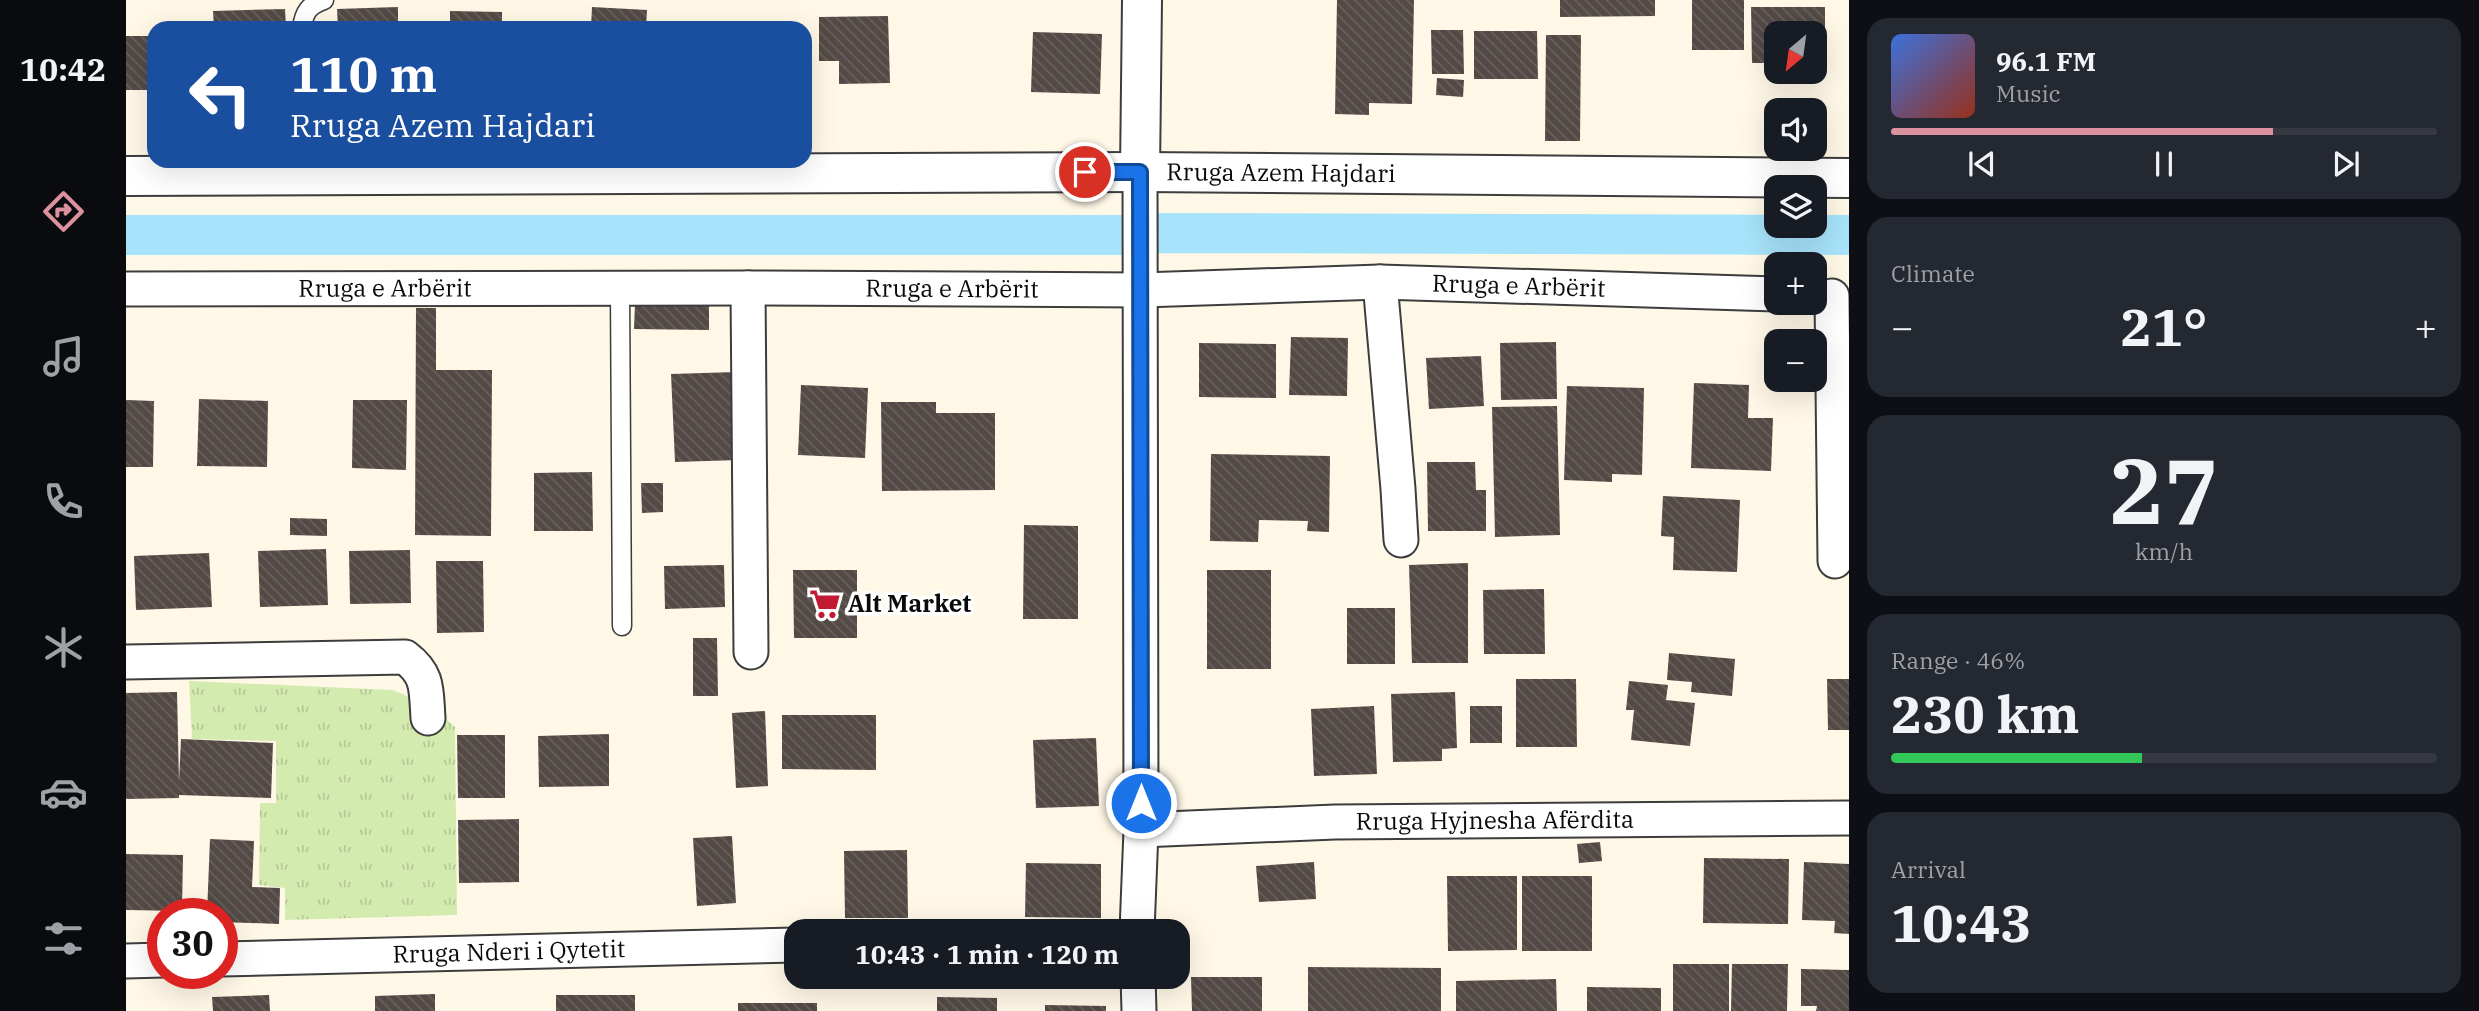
<!DOCTYPE html>
<html lang="en">
<head>
<meta charset="utf-8">
<style>
  :root { --surface:#171b24; --page:#242831; --text:#f1f3f6; --muted:#9ea1a6; --line:#363941; --accent:#dc919e }
  body { margin:0; font-family:"IBM Plex Serif",serif; background:var(--page); color:var(--text); height:100vh; display:flex; flex-direction:column; font-size:26px; white-space:nowrap }
  * { box-sizing:border-box; margin:0 }
  p { font-size:23px; color:var(--muted) }
  .icon { flex:none; width:38px; height:38px; fill:none; stroke:currentColor; stroke-width:2; stroke-linecap:round; stroke-linejoin:round }
  .map { position:relative; flex:1; overflow:hidden }
  .side { display:flex; flex-direction:column; gap:18px; padding:18px; background:#0d0f14; width:630px }
  .side>* { flex:none }
  .hud { position:absolute; left:21px; top:21px; width:665px; height:147px; border-radius:21px; box-shadow:0 7px 28px #0002; background:#1a4fa0; color:#fff; overflow:hidden }
  .needle { width:46px; rotate:209deg }
  .controls { position:absolute; left:1638px; top:21px; display:grid; gap:14px }
  .controls a { display:grid; place-items:center; width:63px; height:63px; border-radius:14px; background:var(--surface); box-shadow:0 7px 28px #0002; font-size:35px }
  .speed { position:absolute; left:21px; top:898px; display:flex; gap:14px; font-size:35px; font-weight:700; text-align:center }
  .speed>* { display:grid; place-content:center; width:91px; height:91px; border-radius:50%; background:var(--surface); box-shadow:0 7px 28px #0002; line-height:1 }
  .speed .limit { border:10px solid #d22; background:#fff; color:#111 }
  .pin { position:absolute; display:grid; place-items:center; width:60px; height:60px; color:#fff; margin:-30px; border:4px solid #fff; border-radius:50%; box-shadow:0 2px 7px #0007 }
  .me { position:absolute; width:77px; margin:-38px; rotate:0deg; stroke-linejoin:round; filter:drop-shadow(0 0 5px #0008) }
  .turn { display:flex; align-items:center; gap:24px; height:147px; padding:0 28px; font-size:32px }
  .turn .icon { width:91px; height:91px; stroke-width:2.5 }
  .turn b { display:block; font-size:49px; line-height:60px }
  .big { font-size:52px; font-weight:800; line-height:1.1 }
  .side .widget { flex:1; display:flex; flex-direction:column; justify-content:center; gap:10px; min-width:0; padding:0 24px; border-radius:21px; background:var(--page) }
  .side .dial { align-items:center; gap:0 }
  .dial b { font-size:91px; line-height:1 }
  .song { display:flex; align-items:center; gap:21px }
  .cover { width:84px; height:84px; border-radius:10px; background:linear-gradient(135deg,hsl(220 70% 55%),hsl(10 70% 35%)) }
  .played { height:7px; border-radius:4px; background:linear-gradient(90deg,var(--accent) 70%,var(--line) 70%) }
  .keys { display:flex; justify-content:space-around; direction:ltr }
  .heat { display:flex; justify-content:space-between; align-items:center; font-size:38px; direction:ltr }
  .charge { height:10px; border-radius:5px; background:linear-gradient(90deg,#34c759 46%,var(--line) 0) }
  .trip { position:absolute; left:658px; top:919px; width:406px; height:70px; border-radius:21px; background:var(--surface); box-shadow:0 7px 28px #0002; font-weight:800; line-height:70px; text-align:center }
  main { display:flex; flex:1; min-height:0 }
  .menu { display:flex; flex-direction:column; width:126px; justify-content:space-around; align-items:center; background:#090b0e; color:var(--muted) }
  .menu .icon { width:49px; height:49px }
  .menu .selected { color:var(--accent) }
  .menu b { font-size:32px; color:var(--text) }
  .map>svg:first-child { display:block }
  .grass { fill:url(#grass-tufts) }
  .lines { fill:none; stroke-linecap:round; stroke-linejoin:round }
  .canal { stroke:#a7e3fa; stroke-width:40 }
  .building { fill:url(#building-back-hatch) }
  .service-casing { stroke:#3d3d3d; stroke-width:21 }
  .minor-casing { stroke:#3d3d3d; stroke-width:37 }
  .tertiary-casing { stroke:#3d3d3d; stroke-width:42 }
  .service { stroke:#fff; stroke-width:18 }
  .minor { stroke:#fff; stroke-width:33 }
  .tertiary { stroke:#fff; stroke-width:38 }
  .route-casing { stroke:#114b97; stroke-width:18 }
  .route { stroke:#1a73e8; stroke-width:12 }
  .labels { text-anchor:middle; stroke-width:7; stroke-linejoin:round; paint-order:stroke }
  .street-label { font-size:24px; fill:#0a0a0a; stroke:#fff }
  .poi-label { font-size:24px; font-weight:bold; fill:#0a0a0a; stroke:#fff; text-anchor:start }
</style>
</head>
<body>
<main>
<nav class="menu">
<b>10:42</b>
<svg class="icon selected" aria-label="directions" viewBox="0 0 24 24"><path d="M12 3l9 9-9 9-9-9zM9 14v-3h6M13 9l2 2-2 2"/></svg>
<svg class="icon" aria-label="music" viewBox="0 0 24 24"><path d="M9 18V5l10-2v13"/><circle cx="6" cy="18" r="3"/><circle cx="16" cy="16" r="3"/></svg>
<svg class="icon" aria-label="phone" viewBox="0 0 24 24"><path d="M5 4h4l2 5-3 2q2 4 5 5l2-3 5 2v4C11 20 4 13 5 4z"/></svg>
<svg class="icon" aria-label="climate" viewBox="0 0 24 24"><path d="M12 3v18M4 7l16 10M4 17L20 7"/></svg>
<svg class="icon" aria-label="car" viewBox="0 0 24 24"><path d="M5 17H2v-5l4-1 3-4h7l3 4 3 1v5h-3M9 17h6M6 11h13"/><circle cx="7" cy="17" r="2"/><circle cx="17" cy="17" r="2"/></svg>
<svg class="icon" aria-label="filters" viewBox="0 0 24 24"><path d="M4 7h16M4 17h16"/><circle cx="9" cy="7" r="2"/><circle cx="15" cy="17" r="2"/></svg>
</nav>
<div class="map">
<svg width="1723" height="1011" viewBox="0 0 1723 1011">
  <defs>
    <pattern id="grass-tufts" width="24" height="20" patternUnits="userSpaceOnUse" patternTransform="scale(1.75)"><rect width="24" height="20" fill="#d4ebaf"/><path d="M3 7l-1-3M5 7V3M7 7l1-3M15 17l-1-3M17 17v-4M19 17l1-3" fill="none" stroke="#b5c895"/></pattern>
    <pattern id="building-back-hatch" width="6" height="6" patternUnits="userSpaceOnUse" patternTransform="scale(1.75)"><rect width="6" height="6" fill="#534a46"/><path d="M-1 5l2 2M0 0l6 6M5-1l2 2" fill="none" stroke="#67605c"/></pattern>
  </defs>
  <rect width="100%" height="100%" fill="#fff8e7"/>
  <!-- grass -->
  <polygon class="grass" points="63,681 267,690 308,708 329,727 331,915 159,920 159,888 133,885 134,803 150,803 150,741 66,739"/>
  <g class="lines">
    <!-- canal -->
    <polyline class="canal" points="0,235 1001,235 1038,233 1723,235"/>
  </g>
  <!-- building -->
  <g class="building">
    <polygon points="1211,0 1288,0 1286,104 1243,103 1243,115 1209,114"/>
    <polygon points="1434,0 1529,0 1529,16 1434,17"/>
    <rect x="1566" y="0" width="52" height="50"/>
    <polygon points="272,7 272,28 212,28 211,9"/>
    <polygon points="466,7 521,10 520,28 465,28"/>
    <polygon points="1625,7 1699,7 1699,62 1689,62 1689,33 1650,33 1650,63 1626,63"/>
    <polygon points="159,9 160,28 88,28 87,11"/>
    <polygon points="324,11 376,12 376,28 324,28"/>
    <polygon points="762,16 764,83 713,84 713,61 693,61 693,17"/>
    <polygon points="1305,30 1337,30 1338,74 1306,74"/>
    <polygon points="1348,31 1411,31 1412,79 1348,79"/>
    <polygon points="907,32 976,34 974,94 905,92"/>
    <polygon points="1420,35 1455,35 1454,141 1419,141"/>
    <rect x="0" y="36" width="28" height="54"/>
    <polygon points="1311,78 1338,80 1337,97 1310,95"/>
    <polygon points="509,304 583,305 583,330 508,329"/>
    <polygon points="290,308 310,308 310,370 366,370 365,536 289,535"/>
    <polygon points="1165,337 1222,338 1221,396 1163,395"/>
    <polygon points="1430,342 1431,399 1375,400 1374,343"/>
    <polygon points="1073,343 1150,344 1150,398 1073,397"/>
    <polygon points="1355,356 1358,406 1303,409 1300,358"/>
    <polygon points="610,372 613,460 549,462 545,374"/>
    <polygon points="1568,383 1623,385 1622,418 1647,418 1645,471 1565,468"/>
    <polygon points="675,385 742,388 739,458 672,455"/>
    <polygon points="1441,386 1518,388 1516,475 1486,474 1486,482 1438,480"/>
    <polygon points="73,399 142,401 141,467 71,466"/>
    <polygon points="0,400 28,401 27,467 0,467"/>
    <polygon points="227,400 281,400 280,470 226,468"/>
    <polygon points="755,402 810,402 810,413 869,413 869,490 756,491"/>
    <polygon points="1431,406 1434,535 1369,537 1366,407"/>
    <polygon points="1085,454 1204,456 1203,532 1181,531 1182,521 1133,520 1132,542 1084,541"/>
    <polygon points="1301,462 1349,462 1350,490 1360,490 1360,531 1302,531"/>
    <polygon points="466,472 467,531 408,531 408,473"/>
    <polygon points="515,483 537,483 537,512 516,513"/>
    <polygon points="1537,496 1614,500 1611,572 1547,570 1548,537 1535,536"/>
    <polygon points="164,518 201,519 201,536 164,535"/>
    <polygon points="898,525 952,526 952,619 897,619"/>
    <polygon points="200,549 202,605 134,607 132,551"/>
    <polygon points="284,550 285,603 224,604 223,551"/>
    <polygon points="83,553 86,607 10,610 8,556"/>
    <polygon points="310,561 357,561 358,632 311,633"/>
    <polygon points="1342,563 1342,663 1286,663 1283,565"/>
    <polygon points="598,565 599,607 539,609 538,566"/>
    <polygon points="667,570 731,570 731,638 668,638"/>
    <rect x="1081" y="570" width="64" height="99"/>
    <polygon points="1418,589 1419,654 1358,654 1357,590"/>
    <rect x="1221" y="608" width="48" height="56"/>
    <polygon points="567,638 591,638 592,696 567,696"/>
    <polygon points="1543,653 1609,659 1606,696 1565,692 1566,682 1541,680"/>
    <polygon points="1390,679 1450,679 1451,747 1390,747"/>
    <polygon points="1701,679 1723,679 1723,730 1702,730"/>
    <polygon points="1503,681 1542,685 1540,700 1569,703 1564,746 1505,740 1508,710 1500,710"/>
    <polygon points="51,692 53,781 55,739 147,743 145,798 53,795 53,798 0,799 0,693"/>
    <polygon points="1329,692 1331,748 1316,749 1316,761 1267,762 1265,694"/>
    <polygon points="1248,706 1251,774 1188,776 1185,709"/>
    <rect x="1344" y="706" width="32" height="37"/>
    <polygon points="639,711 642,786 610,788 606,713"/>
    <polygon points="656,715 750,715 750,770 656,769"/>
    <polygon points="483,734 483,786 413,787 412,736"/>
    <polygon points="331,735 379,735 379,798 332,798"/>
    <polygon points="970,738 973,806 910,808 907,740"/>
    <polygon points="393,819 393,882 333,883 332,820"/>
    <polygon points="606,836 610,903 571,906 567,838"/>
    <polygon points="84,839 128,841 126,887 154,888 153,924 96,922 96,914 81,914"/>
    <polygon points="1474,842 1476,861 1453,863 1451,844"/>
    <polygon points="781,850 782,918 719,918 718,851"/>
    <polygon points="0,854 57,855 56,911 0,910"/>
    <polygon points="1578,858 1663,859 1662,924 1577,923"/>
    <polygon points="1188,862 1190,899 1133,902 1130,866"/>
    <polygon points="1678,862 1723,864 1723,934 1708,933 1709,921 1676,920"/>
    <polygon points="900,863 975,864 975,918 899,917"/>
    <polygon points="1321,876 1391,876 1391,950 1322,951"/>
    <rect x="1396" y="876" width="70" height="75"/>
    <rect x="1547" y="964" width="56" height="47"/>
    <polygon points="1606,964 1662,964 1661,1011 1605,1011"/>
    <polygon points="1182,967 1315,968 1315,1011 1182,1011"/>
    <polygon points="1675,969 1723,970 1723,1011 1690,1011 1691,1006 1675,1006"/>
    <polygon points="1065,977 1136,977 1136,1011 1066,1011"/>
    <polygon points="1430,979 1431,1011 1330,1011 1330,981"/>
    <polygon points="1461,987 1535,988 1535,1011 1461,1011"/>
    <polygon points="309,994 309,1011 249,1011 249,996"/>
    <polygon points="143,995 144,1011 87,1011 86,997"/>
    <rect x="430" y="995" width="79" height="16"/>
    <polygon points="811,997 871,998 871,1011 811,1011"/>
    <rect x="612" y="1003" width="79" height="8"/>
    <polygon points="919,1005 980,1006 980,1011 919,1011"/>
  </g>
  <g class="lines">
    <defs>
      <g id="service">
        <path d="M176,28c2,-16 7,-23 22,-28"/>
        <polyline points="494,288 496,626"/>
      </g>
      <g id="minor">
        <polyline points="1254,282 1272,489 1275,540"/>
        <polyline points="622,288 625,652"/>
        <path id="s1" d="M0,289l622,-1 394,2 238,-8 396,12"/>
        <polyline points="1706,296 1709,561"/>
        <path d="M0,662l279,-5c24,18 21,33 23,61"/>
        <path id="s2" d="M1015,830l194,-8 514,-4"/>
        <polyline points="1011,931 1015,830 1014,172"/>
        <path id="s3" d="M96,959l574,-14"/>
        <polyline points="0,961 37,960"/>
        <polyline points="1012,976 1013,1011"/>
      </g>
      <g id="tertiary">
        <polyline points="1014,172 1016,0"/>
        <path id="s4" d="M0,176l1014,-4 709,6"/>
      </g>
    </defs>
    <!-- service casing -->
    <use href="#service" class="service-casing"/>
    <!-- minor casing -->
    <use href="#minor" class="minor-casing"/>
    <!-- tertiary casing -->
    <use href="#tertiary" class="tertiary-casing"/>
    <!-- service -->
    <use href="#service" class="service"/>
    <!-- minor -->
    <use href="#minor" class="minor"/>
    <!-- tertiary -->
    <use href="#tertiary" class="tertiary"/>
  </g>
  <g class="lines">
    <defs>
      <polyline id="route" points="959,172 1014,172 1015,803"/>
    </defs>
    <!-- route casing -->
    <use href="#route" class="route-casing"/>
    <!-- route -->
    <use href="#route" class="route"/>
  </g>
  <!-- icons -->
  <defs>
    <symbol id="supermarket-bare" viewBox="-9 -9 18 18"><path d="M-6-5.5h2.5l.6 2H6L4.5 2H-2.5L-4.4-4H-6ZM-1.5 3.2a1.3 1.3 0 1 0 .1 0ZM3 3.2a1.3 1.3 0 1 0 .1 0Z" fill="#c21a32" stroke="#fff" stroke-width="2.5" paint-order="stroke"/></symbol>
  </defs>
  <g fill-rule="evenodd">
    <use href="#supermarket-bare" x="677" y="582" width="44" height="44"/>
  </g>
  <g class="labels">
    <!-- street labels -->
    <g class="street-label">
      <text dy="8" stroke="none"><textPath href="#s4" startOffset="1155">Rruga Azem Hajdari</textPath></text>
      <text dy="8" stroke="none"><textPath href="#s1" startOffset="1393">Rruga e Arbërit</textPath></text>
      <text dy="8" stroke="none"><textPath href="#s1" startOffset="259">Rruga e Arbërit</textPath></text>
      <text dy="8" stroke="none"><textPath href="#s1" startOffset="826">Rruga e Arbërit</textPath></text>
      <text dy="8" stroke="none"><textPath href="#s2" startOffset="354">Rruga Hyjnesha Afërdita</textPath></text>
      <text dy="8" stroke="none"><textPath href="#s3" startOffset="287">Rruga Nderi i Qytetit</textPath></text>
    </g>
    <!-- poi labels -->
    <g class="poi-label">
      <text x="722" y="612">Alt Market</text>
    </g>
  </g>
</svg>
<div class="controls">
<a><svg class="needle" viewBox="-14 -14 28 28"><path d="M0-13l5 13h-10z" fill="#e53935"/><path d="M0 13l5-13h-10z" fill="#9ea1a6"/></svg></a>
<a><svg class="icon" aria-label="sound" viewBox="0 0 24 24"><path d="M4 9h4l5-4v14l-5-4H4zM17 9q2 3 0 6"/></svg></a>
<a><svg class="icon" aria-label="layers" viewBox="0 0 24 24"><path d="M12 4l9 5-9 5-9-5zM3 14l9 5 9-5"/></svg></a>
<a>+</a>
<a>−</a>
</div>
<div class="speed"><div class="limit">30</div></div>
<div class="pin" style="left:959px;top:172px;background:#d93025"><svg class="icon" aria-label="arrive" viewBox="0 0 24 24"><path d="M6 21V4h12l-3 4 3 4H6"/></svg></div>
<svg class="me" style="left:1015px;top:803px" viewBox="-20 -20 40 40"><circle r="17" fill="#1a73e8" stroke="#fff" stroke-width="3"/><path d="M0-11L8 9 0 5-8 9z" fill="#fff"/></svg>
<div class="trip">10:43 · 1 min · 120 m</div>
<div class="hud">
<div class="turn"><svg class="icon" aria-label="left" viewBox="0 0 24 24"><path d="M17 20v-9H6M10 6l-5 5 5 5"/></svg><div><b>110 m</b>Rruga Azem Hajdari</div></div>
</div>
</div>
<section class="side">
<div class="widget">
<div class="song"><i class="cover"></i><div><b>96.1 FM</b><p>Music</p></div></div>
<div class="played"></div>
<div class="keys"><svg class="icon" aria-label="previous" viewBox="0 0 24 24"><path d="M18 5L8 12l10 7zM5 5v14"/></svg><svg class="icon" aria-label="pause" viewBox="0 0 24 24"><path d="M8 5v14M16 5v14"/></svg><svg class="icon" aria-label="next" viewBox="0 0 24 24"><path d="M6 5l10 7-10 7zM19 5v14"/></svg></div>
</div>
<div class="widget"><p>Climate</p>
<div class="heat"><a>−</a><b class="big">21°</b><a>+</a></div>
</div>
<div class="widget dial"><b>27</b><p>km/h</p></div>
<div class="widget"><p>Range · 46%</p><b class="big">230 km</b><div class="charge"></div></div>
<div class="widget"><p>Arrival</p><b class="big">10:43</b></div>
</section>
</main>
</body>
</html>
